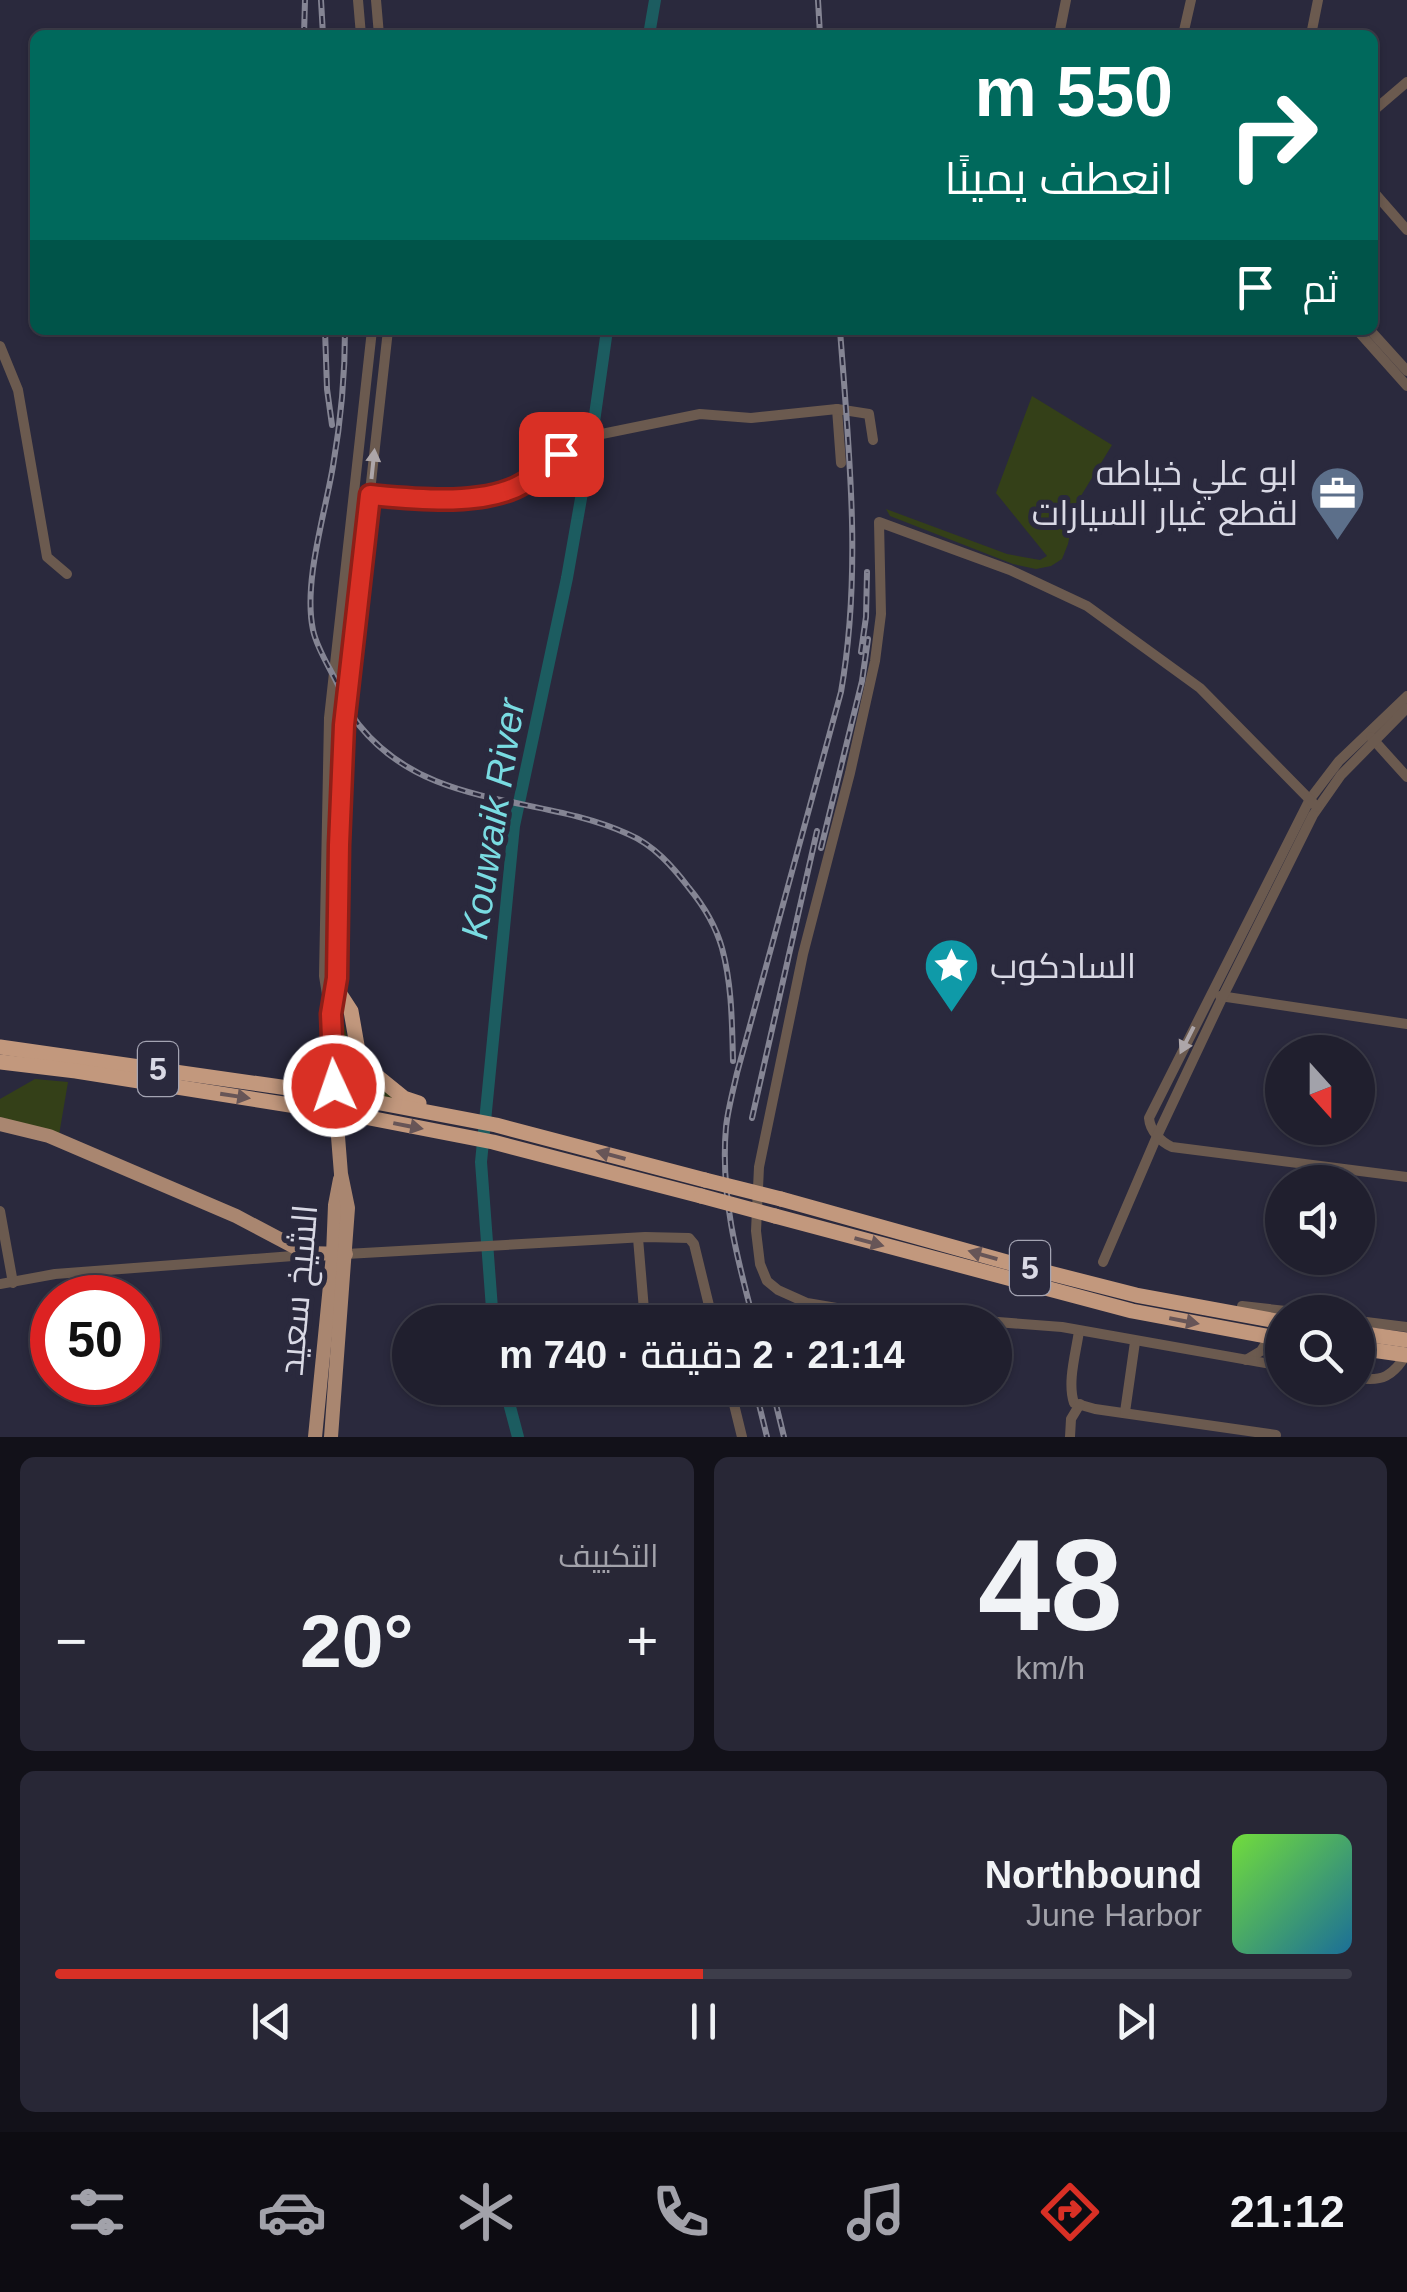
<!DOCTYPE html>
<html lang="ar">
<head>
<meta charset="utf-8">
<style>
  :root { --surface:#201f2e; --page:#282736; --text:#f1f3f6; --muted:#a2a2aa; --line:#3d3d4a; --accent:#d93025 }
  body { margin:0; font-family:Helvetica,Cairo,sans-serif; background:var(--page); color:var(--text); direction:rtl; height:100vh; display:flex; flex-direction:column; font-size:38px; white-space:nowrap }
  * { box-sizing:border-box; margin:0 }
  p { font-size:32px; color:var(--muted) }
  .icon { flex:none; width:55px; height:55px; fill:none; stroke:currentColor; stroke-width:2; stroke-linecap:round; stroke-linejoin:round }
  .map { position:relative; height:1437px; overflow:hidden; direction:ltr }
  .drawer { display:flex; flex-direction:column; gap:20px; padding:20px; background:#121119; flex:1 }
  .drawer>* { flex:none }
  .banner { position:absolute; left:30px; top:30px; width:1348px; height:305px; border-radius:15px; box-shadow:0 2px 8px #0004,0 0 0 2px var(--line); direction:rtl; background:#00695c; color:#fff; overflow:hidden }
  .needle { width:65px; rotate:159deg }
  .controls { position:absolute; left:1265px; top:1035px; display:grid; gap:20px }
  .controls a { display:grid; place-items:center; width:110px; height:110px; border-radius:50%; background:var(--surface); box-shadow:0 2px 8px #0004,0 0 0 2px var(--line); font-size:50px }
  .speed { position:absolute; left:30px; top:1275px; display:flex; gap:20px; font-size:50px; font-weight:700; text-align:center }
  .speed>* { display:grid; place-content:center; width:130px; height:130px; border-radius:50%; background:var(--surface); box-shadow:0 2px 8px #0004,0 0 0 2px var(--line); line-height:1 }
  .speed .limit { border:15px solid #d22; background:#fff; color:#111 }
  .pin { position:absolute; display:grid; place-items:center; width:85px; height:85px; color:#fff; margin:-42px; border-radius:20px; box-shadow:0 5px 15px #0006 }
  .me { position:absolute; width:110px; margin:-55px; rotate:357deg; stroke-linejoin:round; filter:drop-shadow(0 0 8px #0008) }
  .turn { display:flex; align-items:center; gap:35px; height:210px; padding:0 40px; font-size:45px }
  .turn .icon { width:130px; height:130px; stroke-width:2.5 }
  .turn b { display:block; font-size:70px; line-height:85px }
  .then { display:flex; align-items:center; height:95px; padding:0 40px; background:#0003; gap:20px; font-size:38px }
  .big { font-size:75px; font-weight:600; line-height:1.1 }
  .drawer .card { flex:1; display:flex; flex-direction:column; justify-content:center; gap:15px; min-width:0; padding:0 35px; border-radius:15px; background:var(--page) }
  .drawer .dial { align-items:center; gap:0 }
  .dial b { font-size:130px; line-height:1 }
  .song { display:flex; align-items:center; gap:30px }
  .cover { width:120px; height:120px; border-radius:15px; background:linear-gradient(135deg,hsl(100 70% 55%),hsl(200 70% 35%)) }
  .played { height:10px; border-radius:5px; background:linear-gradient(90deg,var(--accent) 50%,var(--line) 50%) }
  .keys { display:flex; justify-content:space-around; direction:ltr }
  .heat { display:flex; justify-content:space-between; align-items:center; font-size:55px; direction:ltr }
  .drawer .tiles { flex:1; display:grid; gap:20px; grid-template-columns:1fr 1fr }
  .card:last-child { grid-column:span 2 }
  .trip { position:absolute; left:392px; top:1305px; width:620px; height:100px; border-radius:50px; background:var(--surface); box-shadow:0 2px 8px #0004,0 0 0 2px var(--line); font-weight:600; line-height:100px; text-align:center; direction:rtl }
  .tabs { display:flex; height:160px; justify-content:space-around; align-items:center; background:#0d0c12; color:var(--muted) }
  .tabs .icon { width:70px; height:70px }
  .tabs .active { color:var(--accent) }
  .tabs b { font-size:45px; color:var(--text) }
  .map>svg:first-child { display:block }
  .green { fill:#344018 }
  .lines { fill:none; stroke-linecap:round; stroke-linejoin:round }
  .river { stroke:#1c5c60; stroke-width:12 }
  .minor { stroke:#6b5a4f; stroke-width:10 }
  .major { stroke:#a98670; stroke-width:14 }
  .highway { stroke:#c2987d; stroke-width:15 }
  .rail-casing { stroke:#858594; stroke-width:6 }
  .rail { stroke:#2a293d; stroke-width:2.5; stroke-dasharray:8; stroke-linecap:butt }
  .highway-bridge { stroke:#c2987d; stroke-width:15 }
  .oneway { fill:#ada6a9 }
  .oneway2 { fill:#675557 }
  .route-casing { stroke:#8d1f18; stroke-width:25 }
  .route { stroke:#d93025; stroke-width:18 }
  .labels { text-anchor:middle; stroke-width:10; stroke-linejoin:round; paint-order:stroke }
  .shield { fill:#2a293d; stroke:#a4a4b3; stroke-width:2.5 }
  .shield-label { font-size:32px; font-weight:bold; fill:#d9d9e5 }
  .poi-label { font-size:35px; fill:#d9d9e5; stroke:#2a293d; text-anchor:end }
  .street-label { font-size:35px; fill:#d9d9e5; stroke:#2a293d }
  .water-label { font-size:38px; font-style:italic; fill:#79dbe1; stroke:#2a293d }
</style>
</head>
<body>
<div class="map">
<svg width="1407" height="1437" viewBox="0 0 1407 1437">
  <rect width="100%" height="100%" fill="#2a293d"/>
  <!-- green -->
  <g class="green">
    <polygon points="1032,396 1112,445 1076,504 1068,544 1062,559 1051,566 1036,569 1013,564 890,516 886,509 1007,554 1040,560 1047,556 996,493"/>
    <polygon points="342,1017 350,1048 402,1103 341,1089 337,1018"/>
    <polygon points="35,1079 68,1082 59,1135 0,1117 0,1099"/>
  </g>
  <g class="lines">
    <!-- river -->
    <g class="river">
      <polyline points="649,35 655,0"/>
      <polyline points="493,1322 481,1162 514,826 567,578 592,436 607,330"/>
      <polyline points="505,1388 518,1437"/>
    </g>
    <!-- minor -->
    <g class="minor">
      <polyline points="358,0 361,35"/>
      <polyline points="376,0 379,35"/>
      <polyline points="1059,35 1066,0"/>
      <polyline points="1183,35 1191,0"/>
      <polyline points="1311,35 1318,0"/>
      <polyline points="1372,112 1407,82"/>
      <polyline points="1372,190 1407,230"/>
      <polyline points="1357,330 1407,386"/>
      <polyline points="1370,330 1407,371"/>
      <polyline points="0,346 18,390 47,557 67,574"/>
      <polyline points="837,409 841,463"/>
      <polyline points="365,494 410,500 488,497 523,484 561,454 592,436 700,414 751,418 837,409 869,414 873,440"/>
      <path d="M1407,696l-68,65 -29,38 -161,319c1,13 12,24 23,29l235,30"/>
      <polyline points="1371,737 1407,777"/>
      <polyline points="1220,996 1407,1024"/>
      <polyline points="330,1013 324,976 329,718 372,330"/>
      <polyline points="331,1014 337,978 339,845 344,725 388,330"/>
      <polyline points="0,1211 13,1283"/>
      <polyline points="638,1238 645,1322"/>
      <polyline points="346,1254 645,1237 689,1238 694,1244 713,1322"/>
      <polyline points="1103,1262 1157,1136 1223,996 1313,815 1341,775 1407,708"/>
      <polyline points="0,1284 55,1274 293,1256 305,1253"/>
      <polyline points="1242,1306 1295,1312"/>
      <polyline points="1358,1321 1407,1327"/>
      <path d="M1079,1331c-3,22 -12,51 -5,72l21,6 181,26"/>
      <polyline points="1246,1360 1261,1351 1270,1337"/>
      <polyline points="1282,1366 1062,1327 854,1311 807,1303 778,1290 767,1281 760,1264 756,1231 759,1167 803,954 850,773 875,661 881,614 879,522 1010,570 1087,606 1200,688 1317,807"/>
      <path d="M1358,1378c24,4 35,-2 48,-23"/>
      <polyline points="730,1388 742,1437"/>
      <polyline points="1125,1412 1135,1342"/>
      <polyline points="1070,1437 1071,1419 1080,1404"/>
    </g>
    <!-- major -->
    <g class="major">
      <polyline points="331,1014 334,1086"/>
      <polyline points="0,1124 49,1136 236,1216 306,1253 346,1254"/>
      <polyline points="315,1437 333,1255 335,1205 340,1179"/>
      <polyline points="331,1437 348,1208 341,1174 337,1124"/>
    </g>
    <!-- highway -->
    <g class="highway">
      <polyline points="336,988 351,1011 358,1051 367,1068 404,1098 419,1103"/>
      <polyline points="0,1047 316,1092"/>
      <polyline points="0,1062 76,1071 315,1109"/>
      <polyline points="354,1098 496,1125 705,1180"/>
      <polyline points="354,1115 493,1142 701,1196"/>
      <polyline points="781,1199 1014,1264 1136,1295 1282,1322"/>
      <polyline points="775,1216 1132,1311 1282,1339"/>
      <polyline points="1358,1333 1407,1340"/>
      <polyline points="1358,1348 1407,1355"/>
    </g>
    <defs>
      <g id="rail">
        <polyline points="321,0 323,35"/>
        <polyline points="818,0 820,35"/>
        <polyline points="304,35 305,0"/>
        <polyline points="325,330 327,389 332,425"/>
        <path d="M345,330c0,46 -4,90 -12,136 -8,48 -30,117 -20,164 4,19 17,38 25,55 7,13 12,29 21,40 69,86 178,68 269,109 26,11 45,33 61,54 14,17 27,39 33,60 10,37 10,75 11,113"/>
        <polyline points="861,652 866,617 867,572"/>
        <polyline points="821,848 862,681 868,639"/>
        <polyline points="752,1118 817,831"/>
        <path d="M754,1322c-17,-64 -34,-127 -28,-195 2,-18 7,-36 11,-54l104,-381c21,-120 8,-241 -1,-362"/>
        <polyline points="755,1388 767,1437"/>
        <polyline points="772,1388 784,1437"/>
      </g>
    </defs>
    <!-- rail casing -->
    <use href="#rail" class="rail-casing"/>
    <!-- rail -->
    <use href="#rail" class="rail"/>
    <!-- highway-bridge -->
    <g class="highway-bridge">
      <polyline points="316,1092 354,1098"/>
      <polyline points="315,1109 354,1115"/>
      <polyline points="705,1180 781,1199"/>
      <polyline points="701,1196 775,1216"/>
    </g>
  </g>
  <!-- one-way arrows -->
  <defs><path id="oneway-solid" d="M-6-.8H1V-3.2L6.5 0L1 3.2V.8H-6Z" transform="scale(2.5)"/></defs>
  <g class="oneway">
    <use href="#oneway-solid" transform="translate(373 464) rotate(-84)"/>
    <use href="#oneway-solid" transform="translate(1187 1040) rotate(117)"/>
  </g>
  <g class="oneway2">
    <use href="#oneway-solid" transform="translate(235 1096) rotate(9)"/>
    <use href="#oneway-solid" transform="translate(408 1126) rotate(11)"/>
    <use href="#oneway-solid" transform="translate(611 1155) rotate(-165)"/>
    <use href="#oneway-solid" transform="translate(869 1242) rotate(15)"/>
    <use href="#oneway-solid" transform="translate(983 1255) rotate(-164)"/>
    <use href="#oneway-solid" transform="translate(1184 1321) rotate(11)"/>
  </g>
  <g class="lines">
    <defs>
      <path id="route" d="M334,1086l-3,-72 6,-36 2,-133 5,-120 26,-230c44,4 115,12 154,-12 13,-8 25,-20 37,-29"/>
    </defs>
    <!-- route casing -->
    <use href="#route" class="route-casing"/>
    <!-- route -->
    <use href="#route" class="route"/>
  </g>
  <!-- icons -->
  <defs>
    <symbol id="office-pin" viewBox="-11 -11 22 30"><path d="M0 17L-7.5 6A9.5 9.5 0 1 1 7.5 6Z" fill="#5c6f8a" stroke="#2a293d"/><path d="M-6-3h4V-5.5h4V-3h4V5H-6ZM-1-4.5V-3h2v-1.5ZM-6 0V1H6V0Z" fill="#fff"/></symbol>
    <symbol id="sight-pin" viewBox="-11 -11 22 30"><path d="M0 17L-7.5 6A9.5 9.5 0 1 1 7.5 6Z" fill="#0f9aa8" stroke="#2a293d"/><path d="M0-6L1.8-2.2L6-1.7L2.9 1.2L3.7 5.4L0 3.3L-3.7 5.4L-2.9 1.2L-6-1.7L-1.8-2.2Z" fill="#fff"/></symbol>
  </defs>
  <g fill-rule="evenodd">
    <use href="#office-pin" x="1306" y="462" width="63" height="86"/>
    <use href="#sight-pin" x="920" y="934" width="63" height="86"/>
  </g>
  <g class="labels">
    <!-- shield labels -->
    <g class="shield">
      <rect x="138" y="1042" width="40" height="54" rx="8"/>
      <rect x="1010" y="1241" width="40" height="54" rx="8"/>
    </g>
    <g class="shield-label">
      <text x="158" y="1080">5</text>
      <text x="1030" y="1279">5</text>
    </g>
    <!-- poi labels -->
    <g class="poi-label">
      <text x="1298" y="485">ابو علي خياطه<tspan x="1298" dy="40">لقطع غيار السيارات</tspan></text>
      <text x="990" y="978" text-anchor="start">السادكوب</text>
    </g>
    <!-- street labels -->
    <g class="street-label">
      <text transform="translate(298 1290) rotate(-85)" y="12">الشيخ سعيد</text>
    </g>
    <!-- water labels -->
    <g class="water-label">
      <text transform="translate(493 819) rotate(-81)" y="13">Kouwaik River</text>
    </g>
  </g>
</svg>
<div class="controls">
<a><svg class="needle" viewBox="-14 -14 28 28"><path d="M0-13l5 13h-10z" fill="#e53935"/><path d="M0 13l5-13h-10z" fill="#a2a2aa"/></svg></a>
<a><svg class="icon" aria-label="sound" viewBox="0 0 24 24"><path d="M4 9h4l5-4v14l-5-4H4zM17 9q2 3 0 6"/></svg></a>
<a><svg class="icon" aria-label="search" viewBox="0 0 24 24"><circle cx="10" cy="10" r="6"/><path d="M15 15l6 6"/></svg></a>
</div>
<div class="speed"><div class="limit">50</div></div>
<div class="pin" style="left:561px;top:454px;background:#d93025"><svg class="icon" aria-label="arrive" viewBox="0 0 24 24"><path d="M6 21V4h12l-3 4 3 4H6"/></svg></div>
<svg class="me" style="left:334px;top:1086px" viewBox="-20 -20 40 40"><circle r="17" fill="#d93025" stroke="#fff" stroke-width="3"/><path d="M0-11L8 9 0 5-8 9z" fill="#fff"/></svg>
<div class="trip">21:14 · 2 دقيقة · 740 m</div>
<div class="banner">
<div class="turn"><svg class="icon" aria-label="right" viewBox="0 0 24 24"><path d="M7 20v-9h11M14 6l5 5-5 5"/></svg><div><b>550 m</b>انعطف يمينًا</div></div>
<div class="then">ثم<svg class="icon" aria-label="arrive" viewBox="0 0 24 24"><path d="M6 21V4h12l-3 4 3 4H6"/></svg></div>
</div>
</div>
<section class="drawer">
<div class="tiles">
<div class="card dial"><b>48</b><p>km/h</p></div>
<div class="card"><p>التكييف</p>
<div class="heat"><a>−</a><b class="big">20°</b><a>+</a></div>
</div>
<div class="card">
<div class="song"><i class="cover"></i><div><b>Northbound</b><p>June Harbor</p></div></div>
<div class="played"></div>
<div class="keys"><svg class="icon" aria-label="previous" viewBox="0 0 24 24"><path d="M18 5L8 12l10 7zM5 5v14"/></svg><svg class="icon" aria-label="pause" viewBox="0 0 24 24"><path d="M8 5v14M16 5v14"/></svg><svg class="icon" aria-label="next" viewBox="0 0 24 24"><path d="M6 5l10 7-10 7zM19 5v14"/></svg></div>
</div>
</div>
</section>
<nav class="tabs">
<b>21:12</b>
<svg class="icon active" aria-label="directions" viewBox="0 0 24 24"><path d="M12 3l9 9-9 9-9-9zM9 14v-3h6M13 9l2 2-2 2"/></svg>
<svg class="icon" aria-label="music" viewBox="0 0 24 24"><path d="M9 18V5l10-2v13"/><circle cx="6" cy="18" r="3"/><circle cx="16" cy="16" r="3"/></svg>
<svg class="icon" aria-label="phone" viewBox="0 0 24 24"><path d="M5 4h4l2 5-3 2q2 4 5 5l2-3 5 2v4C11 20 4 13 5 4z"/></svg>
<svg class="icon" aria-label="climate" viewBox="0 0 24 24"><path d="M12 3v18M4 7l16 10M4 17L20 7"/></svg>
<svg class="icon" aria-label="car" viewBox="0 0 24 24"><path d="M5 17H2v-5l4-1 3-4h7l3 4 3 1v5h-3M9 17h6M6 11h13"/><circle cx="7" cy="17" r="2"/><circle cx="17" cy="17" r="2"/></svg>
<svg class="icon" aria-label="filters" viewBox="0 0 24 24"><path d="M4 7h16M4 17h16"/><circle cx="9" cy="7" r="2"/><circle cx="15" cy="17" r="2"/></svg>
</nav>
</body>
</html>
